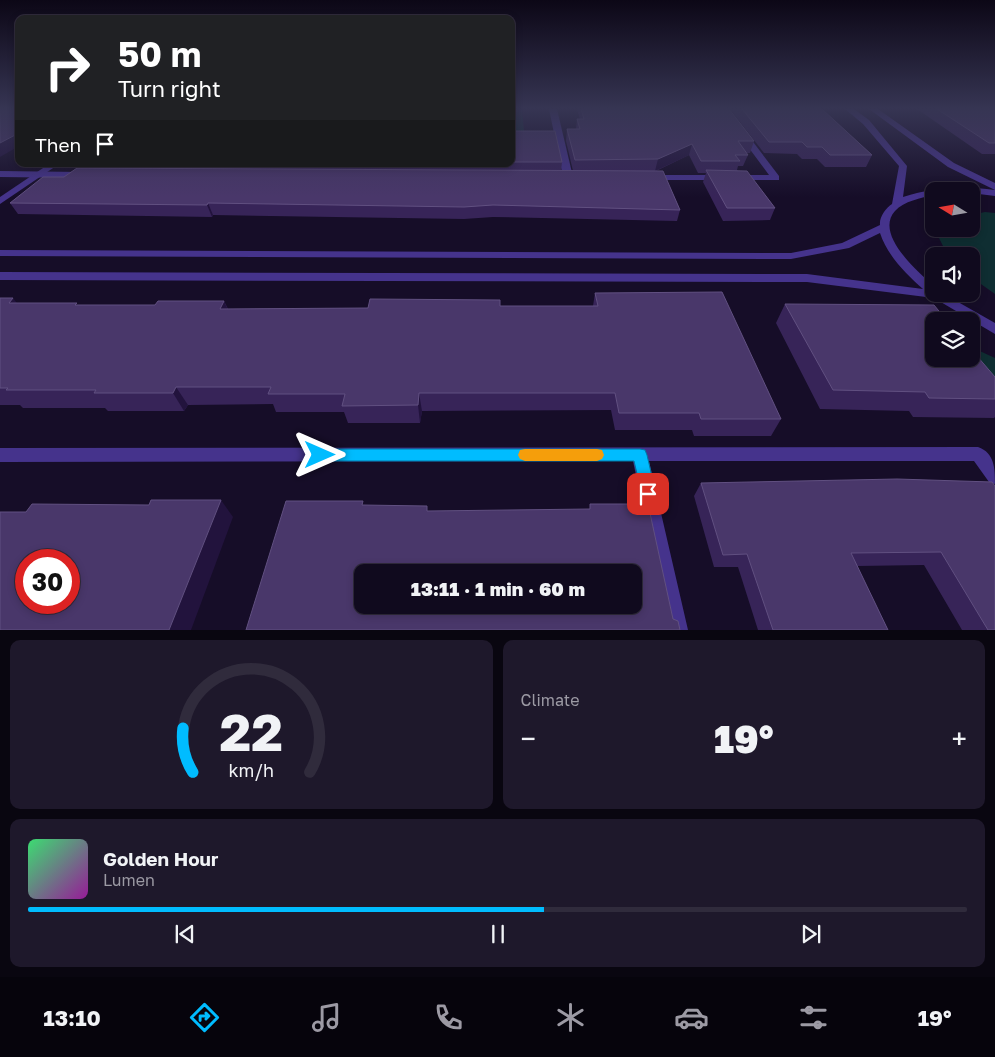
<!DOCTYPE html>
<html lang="en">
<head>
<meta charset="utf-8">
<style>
  :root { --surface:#100a1e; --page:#1e182b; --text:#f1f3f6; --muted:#9c9aa4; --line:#302b3c; --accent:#00bcff }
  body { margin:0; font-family:"Golos Text",sans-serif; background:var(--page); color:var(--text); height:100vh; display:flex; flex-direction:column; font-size:19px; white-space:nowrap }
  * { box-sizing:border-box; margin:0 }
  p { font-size:16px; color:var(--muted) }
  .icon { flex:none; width:28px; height:28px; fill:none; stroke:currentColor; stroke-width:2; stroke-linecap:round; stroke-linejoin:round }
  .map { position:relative; height:630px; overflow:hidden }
  .panel { display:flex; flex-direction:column; gap:10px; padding:10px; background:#090610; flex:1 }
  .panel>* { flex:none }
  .top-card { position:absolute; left:15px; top:15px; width:500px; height:152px; border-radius:10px; box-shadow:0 2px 8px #0003,0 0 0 1px var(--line); background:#202124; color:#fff; overflow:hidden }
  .needle { width:32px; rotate:281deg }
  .tools { position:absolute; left:925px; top:182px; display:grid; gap:10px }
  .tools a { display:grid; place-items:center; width:55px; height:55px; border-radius:10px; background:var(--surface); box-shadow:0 2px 8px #0003,0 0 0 1px var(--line); font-size:25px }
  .speed { position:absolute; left:15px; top:549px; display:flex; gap:10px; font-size:25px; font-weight:700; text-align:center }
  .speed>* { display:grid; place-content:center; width:65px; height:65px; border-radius:50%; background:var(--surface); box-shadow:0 2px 8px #0003,0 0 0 1px var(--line); line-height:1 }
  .speed .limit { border:8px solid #d22; background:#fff; color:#111 }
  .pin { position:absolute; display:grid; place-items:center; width:42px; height:42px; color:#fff; margin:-21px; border-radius:10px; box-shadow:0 2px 8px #0006 }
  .me { position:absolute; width:55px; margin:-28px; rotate:90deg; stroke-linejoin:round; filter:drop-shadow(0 0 4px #0008) }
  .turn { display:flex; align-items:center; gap:18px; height:105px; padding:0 20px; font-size:22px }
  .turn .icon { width:65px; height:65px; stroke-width:2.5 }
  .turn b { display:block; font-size:35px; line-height:42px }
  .then { display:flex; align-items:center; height:48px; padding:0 20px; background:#0003; gap:10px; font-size:19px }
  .big { font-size:38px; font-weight:800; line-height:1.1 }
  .panel .card { flex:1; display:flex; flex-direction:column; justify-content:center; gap:8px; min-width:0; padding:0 18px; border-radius:10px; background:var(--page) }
  .panel .dial { align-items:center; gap:0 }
  .dial svg { height:130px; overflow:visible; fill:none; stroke:var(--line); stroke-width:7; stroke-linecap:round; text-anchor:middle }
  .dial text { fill:var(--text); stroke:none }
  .song { display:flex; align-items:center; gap:15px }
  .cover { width:60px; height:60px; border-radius:8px; background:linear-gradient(135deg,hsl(140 70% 55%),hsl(300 70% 35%)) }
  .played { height:5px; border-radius:2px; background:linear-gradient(90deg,var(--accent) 55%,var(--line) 55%) }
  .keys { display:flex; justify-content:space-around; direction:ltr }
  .heat { display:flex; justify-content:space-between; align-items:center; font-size:28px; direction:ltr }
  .panel .tiles { flex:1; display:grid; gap:10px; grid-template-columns:1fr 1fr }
  .card:last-child { grid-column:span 2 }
  .trip { position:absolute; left:354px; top:564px; width:288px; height:50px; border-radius:10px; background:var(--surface); box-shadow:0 2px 8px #0003,0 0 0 1px var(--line); font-weight:800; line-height:50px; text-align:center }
  .menu { display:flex; height:80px; justify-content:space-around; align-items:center; background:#06040c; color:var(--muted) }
  .menu .icon { width:35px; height:35px }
  .menu .selected { color:var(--accent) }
  .menu b { font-size:22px; color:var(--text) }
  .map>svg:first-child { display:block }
  .green { fill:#0f2e32 }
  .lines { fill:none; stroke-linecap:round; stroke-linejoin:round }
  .minor { fill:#45338c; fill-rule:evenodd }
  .tertiary { fill:#45338c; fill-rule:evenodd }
  .wall { fill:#372458 }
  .shaded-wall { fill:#22133d }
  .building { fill:#49376a; stroke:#615081; fill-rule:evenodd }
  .route { fill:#00bcff; stroke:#007aa6 }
  .slow { fill:#f59e0b }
</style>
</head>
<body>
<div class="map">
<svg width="995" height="630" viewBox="0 0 995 630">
  <rect width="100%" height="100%" fill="#160d28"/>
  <!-- green -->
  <g class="green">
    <polygon points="511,109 522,109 524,132 511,132"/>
    <polygon points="985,212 995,213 995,294 971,277 971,256 948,256 939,238 941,229 971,229 971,215"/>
    <polygon points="971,347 995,358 995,410 971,359"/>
  </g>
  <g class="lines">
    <!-- minor -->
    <g class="minor">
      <polygon points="549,109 557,109 573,177 571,179 563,177"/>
      <polygon points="720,109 728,109 779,176 779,180 646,180 644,178 649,175 769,175"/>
      <polygon points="0,171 84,172 89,175 84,178 0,177"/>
      <path d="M978,447c17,6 17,22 17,37l-6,-2 -15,-21h-325l39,169h-20l-35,-169 -633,1v-14z"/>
    </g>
    <!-- tertiary -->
    <g class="tertiary">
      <path d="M845,109h9l15,11 38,46 -4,31c31,-10 60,-11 92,-7v6l-24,-3v-2h-37v4c-13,3 -30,6 -39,16 -21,23 23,61 39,75v8h10l51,29v11l-61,-36 -127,-16 -807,-2v-8l807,2 116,15c-17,-15 -36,-34 -43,-56l-31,15 -58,11 -791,-3v-6l791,3 51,-10 38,-18c-1,-8 6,-17 12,-21l7,-38 -36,-42z"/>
      <polygon points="869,109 878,109 954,163 995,183 995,190 948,167"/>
      <polygon points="49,164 59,164 0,204 0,197"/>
    </g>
  </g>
  <!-- wall -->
  <g class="wall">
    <polygon points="577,109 729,109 754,141 750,153 746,153 748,155 743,166 738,166 737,170 775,208 770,220 723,221 703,182 706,173 698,173 689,155 656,171 680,210 677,221 493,217 464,219 213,215 212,217 18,214 10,203 64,177 96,168 93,164 511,164 511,131 562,162 561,171 573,171 566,141 567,129 576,129 577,119 580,119"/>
    <polygon points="730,109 822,109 872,155 866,167 825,167 817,159 802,159 797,154 764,153"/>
    <polygon points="917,109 995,109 995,154 982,154"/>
    <polygon points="595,293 781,419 771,436 694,436 692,430 615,430 611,410 422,411 420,423 348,423 344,412 276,412 273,404 188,405 184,411 108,411 105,408 23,408 20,405 0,405 0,298 16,303 79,305 155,305 224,301 228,309 368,308 500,306 593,306"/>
    <polygon points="785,304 995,377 995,417 994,418 913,417 909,411 820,409 776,323"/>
    <polygon points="701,483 995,486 995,630 962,630 924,565 857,566 888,630 758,630 738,567 714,567 694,496"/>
  </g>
  <!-- shaded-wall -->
  <g class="shaded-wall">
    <polygon points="19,133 19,146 0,157 0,143"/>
    <polygon points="692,144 689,155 655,171 658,159"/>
    <polygon points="208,203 213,215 212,217 207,205"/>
    <polygon points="13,298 27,316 9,303"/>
    <polygon points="224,301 232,319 220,309"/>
    <polygon points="176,387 188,405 184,411 173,393"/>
    <polygon points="419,393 422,411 420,423 418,405"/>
    <polygon points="221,500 233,517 191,630 169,630"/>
  </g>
  <!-- building -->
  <g class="building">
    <polygon points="0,109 19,109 19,133 0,143"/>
    <polygon points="581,109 729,109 754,141 738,141 748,155 735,155 740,161 701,161 692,144 658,159 575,160 567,129 580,129 577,119 584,119"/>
    <polygon points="742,109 822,109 872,155 830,155 822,147 807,147 802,142 769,142"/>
    <polygon points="937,109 995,109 995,143 989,143"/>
    <polygon points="511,131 555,131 562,162 511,162"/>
    <polygon points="77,168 663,171 680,210 493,205 464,207 208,203 207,205 10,203 43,177 64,177"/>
    <polygon points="706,170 747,171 775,208 727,208"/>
    <polygon points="722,292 781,419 701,419 699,413 619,413 615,393 419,393 418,405 342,406 345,394 268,394 271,387 176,387 173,393 94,393 96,390 6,390 8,388 0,388 0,298 13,298 9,303 77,303 75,305 155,305 158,301 224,301 220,309 368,308 370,299 500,300 500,306 598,306 595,293"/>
    <polygon points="785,304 934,305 947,321 934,321 934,359 971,359 971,349 995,377 995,399 929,398 925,392 833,390"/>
    <polygon points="897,479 992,482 995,486 995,630 988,630 941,552 851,553 888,630 773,630 747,554 723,555 701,483"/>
    <path d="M151,500h70l-52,130h-169v-118h26l6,-8 117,1zM26,560h43v42h-43z"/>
    <path d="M286,501h77l-1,4 65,1v5l163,-2v-5h58l25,115 5,2 2,9h-434zM362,572h270v33h-270z"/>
  </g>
  <!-- sky -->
  <linearGradient id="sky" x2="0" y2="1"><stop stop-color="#0c0716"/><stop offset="0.55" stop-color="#363553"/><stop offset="1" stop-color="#363553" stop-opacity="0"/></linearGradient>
  <rect width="995" height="197" fill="url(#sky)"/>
  <!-- route -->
  <polygon class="route" points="320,449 640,449 645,450 647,455 656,494 654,499 648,501 643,499 634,461 320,461 315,459 313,455 315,450"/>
  <!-- slow -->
  <polygon class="slow" points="525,449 597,449 602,450 604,455 602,459 597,461 525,461 520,459 518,455 520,450"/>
</svg>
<div class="tools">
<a><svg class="needle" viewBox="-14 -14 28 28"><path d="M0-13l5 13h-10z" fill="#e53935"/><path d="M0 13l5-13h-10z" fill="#9c9aa4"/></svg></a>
<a><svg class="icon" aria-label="sound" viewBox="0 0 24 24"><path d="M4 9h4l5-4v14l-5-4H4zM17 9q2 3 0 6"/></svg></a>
<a><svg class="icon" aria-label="layers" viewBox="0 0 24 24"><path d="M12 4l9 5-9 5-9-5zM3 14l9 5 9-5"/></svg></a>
</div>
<div class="speed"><div class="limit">30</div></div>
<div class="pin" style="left:648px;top:494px;background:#d93025"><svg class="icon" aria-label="arrive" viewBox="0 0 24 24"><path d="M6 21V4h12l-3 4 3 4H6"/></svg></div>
<svg class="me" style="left:320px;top:455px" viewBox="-20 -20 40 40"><path d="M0-17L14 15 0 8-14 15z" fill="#00bcff" stroke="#fff" stroke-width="4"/></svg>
<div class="trip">13:11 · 1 min · 60 m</div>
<div class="top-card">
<div class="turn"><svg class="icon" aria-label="right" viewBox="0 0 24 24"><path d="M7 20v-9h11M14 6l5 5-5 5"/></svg><div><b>50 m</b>Turn right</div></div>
<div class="then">Then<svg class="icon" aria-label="arrive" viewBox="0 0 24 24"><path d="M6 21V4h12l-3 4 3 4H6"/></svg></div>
</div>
</div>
<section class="panel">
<div class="tiles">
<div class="card dial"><svg viewBox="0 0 100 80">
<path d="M14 69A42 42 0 1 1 86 69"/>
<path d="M14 69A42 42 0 0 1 8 42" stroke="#00bcff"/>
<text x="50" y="56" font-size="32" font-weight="700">22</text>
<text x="50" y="72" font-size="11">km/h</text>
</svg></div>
<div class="card"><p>Climate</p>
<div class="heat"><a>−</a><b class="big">19°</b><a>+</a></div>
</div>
<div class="card">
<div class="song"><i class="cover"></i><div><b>Golden Hour</b><p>Lumen</p></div></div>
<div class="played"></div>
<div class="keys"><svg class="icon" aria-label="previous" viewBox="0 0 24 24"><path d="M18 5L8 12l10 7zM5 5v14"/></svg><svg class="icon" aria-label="pause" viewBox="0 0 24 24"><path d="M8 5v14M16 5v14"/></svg><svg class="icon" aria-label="next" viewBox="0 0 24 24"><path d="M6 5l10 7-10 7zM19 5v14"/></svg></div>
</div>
</div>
</section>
<nav class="menu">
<b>13:10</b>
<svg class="icon selected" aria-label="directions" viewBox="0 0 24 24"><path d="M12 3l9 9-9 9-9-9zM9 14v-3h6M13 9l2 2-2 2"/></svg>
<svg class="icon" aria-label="music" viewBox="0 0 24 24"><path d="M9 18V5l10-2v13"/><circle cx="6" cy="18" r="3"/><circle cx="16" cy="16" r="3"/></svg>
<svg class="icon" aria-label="phone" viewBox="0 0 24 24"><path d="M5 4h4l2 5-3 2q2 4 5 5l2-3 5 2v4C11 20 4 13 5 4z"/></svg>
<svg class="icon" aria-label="climate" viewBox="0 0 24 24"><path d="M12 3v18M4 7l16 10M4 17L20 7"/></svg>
<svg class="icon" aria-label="car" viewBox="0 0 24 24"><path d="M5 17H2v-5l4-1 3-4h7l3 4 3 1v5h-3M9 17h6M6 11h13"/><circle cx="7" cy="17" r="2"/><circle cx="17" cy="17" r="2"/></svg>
<svg class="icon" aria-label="filters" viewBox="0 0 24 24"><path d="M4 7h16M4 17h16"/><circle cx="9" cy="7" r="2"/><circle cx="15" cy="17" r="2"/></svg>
<b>19°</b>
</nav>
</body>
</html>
